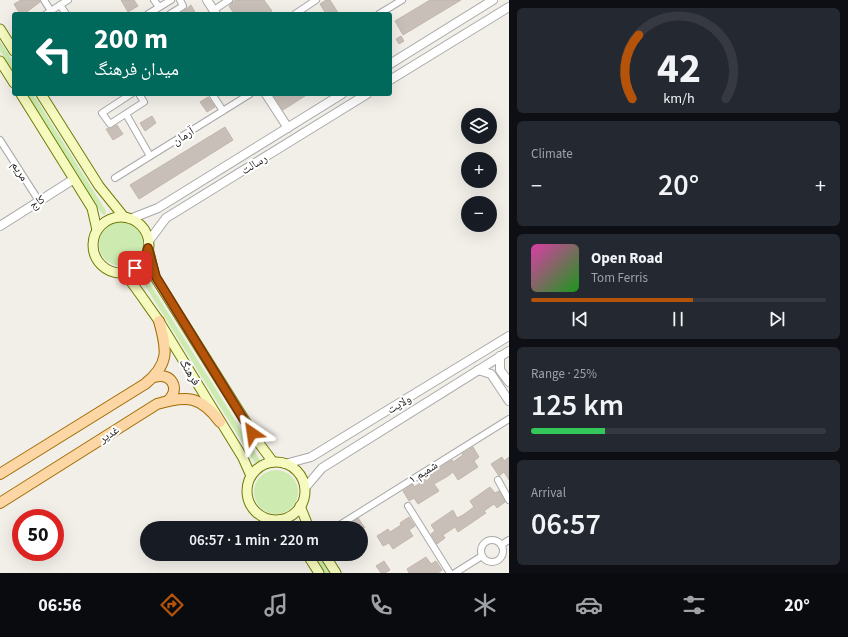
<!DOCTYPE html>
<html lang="en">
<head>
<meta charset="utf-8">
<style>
  :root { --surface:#171b24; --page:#242831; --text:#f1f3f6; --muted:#9ea1a6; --line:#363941; --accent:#b45309 }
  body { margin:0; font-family:"Source Sans 3","Noto Naskh Arabic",sans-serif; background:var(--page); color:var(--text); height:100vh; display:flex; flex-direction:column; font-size:15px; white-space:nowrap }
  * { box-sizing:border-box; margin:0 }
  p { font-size:13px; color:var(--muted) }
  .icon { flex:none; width:22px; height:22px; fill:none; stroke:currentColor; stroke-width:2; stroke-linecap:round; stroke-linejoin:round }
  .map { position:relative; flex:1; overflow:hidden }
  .sheet { display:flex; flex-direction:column; gap:8px; padding:8px; background:#0d0f14; width:339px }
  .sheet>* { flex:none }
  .banner { position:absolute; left:12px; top:12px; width:380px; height:84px; border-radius:4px; box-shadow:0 4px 16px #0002; background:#00695c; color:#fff; overflow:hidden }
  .buttons { position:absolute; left:461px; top:108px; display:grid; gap:8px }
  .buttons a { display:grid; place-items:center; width:36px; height:36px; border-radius:50%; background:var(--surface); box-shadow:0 4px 16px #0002; font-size:20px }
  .speed { position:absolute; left:12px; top:509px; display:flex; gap:8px; font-size:20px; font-weight:700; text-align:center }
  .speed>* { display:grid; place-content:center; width:52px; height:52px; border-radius:50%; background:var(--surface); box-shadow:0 4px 16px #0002; line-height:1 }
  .speed .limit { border:6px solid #d22; background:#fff; color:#111 }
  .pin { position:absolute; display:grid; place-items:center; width:34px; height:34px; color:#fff; margin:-17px; border-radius:8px; box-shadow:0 2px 6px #0006 }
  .me { position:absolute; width:44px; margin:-22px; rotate:328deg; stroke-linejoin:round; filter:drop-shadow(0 0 3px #0008) }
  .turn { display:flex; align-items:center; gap:14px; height:84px; padding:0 16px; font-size:18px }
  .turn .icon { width:52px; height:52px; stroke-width:2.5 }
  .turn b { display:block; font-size:28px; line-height:34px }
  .big { font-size:30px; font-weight:600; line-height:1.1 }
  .sheet .card { flex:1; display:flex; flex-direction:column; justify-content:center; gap:6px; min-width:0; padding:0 14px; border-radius:6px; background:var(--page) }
  .sheet .dial { align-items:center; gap:0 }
  .dial svg { height:104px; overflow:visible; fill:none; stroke:var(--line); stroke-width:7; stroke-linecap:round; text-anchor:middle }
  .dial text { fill:var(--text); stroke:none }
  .song { display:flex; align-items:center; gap:12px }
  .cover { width:48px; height:48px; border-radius:6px; background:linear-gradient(135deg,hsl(320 70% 55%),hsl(120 70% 35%)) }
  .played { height:4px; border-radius:2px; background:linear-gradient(90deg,var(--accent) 55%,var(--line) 55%) }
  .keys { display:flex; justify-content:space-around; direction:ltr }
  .heat { display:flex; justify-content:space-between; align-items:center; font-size:22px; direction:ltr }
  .charge { height:6px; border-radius:3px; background:linear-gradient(90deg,#34c759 25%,var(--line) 0) }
  .trip { position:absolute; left:140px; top:521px; width:228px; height:40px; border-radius:20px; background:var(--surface); box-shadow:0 4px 16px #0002; font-weight:600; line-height:40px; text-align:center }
  .dock { display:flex; height:64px; justify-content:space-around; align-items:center; background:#090b0e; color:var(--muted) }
  .dock .icon { width:28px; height:28px }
  .dock .on { color:var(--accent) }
  .dock b { font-size:18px; color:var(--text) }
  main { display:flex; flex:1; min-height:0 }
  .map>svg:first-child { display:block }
  .grass { fill:#cdebb0 }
  .building { fill:#c7bfb8; stroke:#c4b6ab }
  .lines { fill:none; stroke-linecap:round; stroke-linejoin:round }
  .minor-casing { stroke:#a9a9a9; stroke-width:8 }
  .tertiary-casing { stroke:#a9a9a9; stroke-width:10 }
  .secondary-casing { stroke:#707d05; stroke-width:11 }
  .primary-casing { stroke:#a06b00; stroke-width:12 }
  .minor { stroke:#fff; stroke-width:6 }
  .tertiary { stroke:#fff; stroke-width:8 }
  .secondary { stroke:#f7fabf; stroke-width:9 }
  .primary { stroke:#fcd6a4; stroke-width:10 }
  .route-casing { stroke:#753606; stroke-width:10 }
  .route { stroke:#b45309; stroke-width:7 }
  .labels { text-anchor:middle; stroke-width:4; stroke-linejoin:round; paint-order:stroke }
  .street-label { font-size:12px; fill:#222; stroke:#fff }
</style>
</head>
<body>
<main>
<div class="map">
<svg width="509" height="573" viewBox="0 0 509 573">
  <rect width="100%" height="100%" fill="#f2efe9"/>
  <!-- grass -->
  <g class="grass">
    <polygon points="0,41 14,63 14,73 0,51"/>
    <polygon points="27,94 33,94 106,211 105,215 102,214"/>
    <circle cx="121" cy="244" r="22"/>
    <polygon points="141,275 145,276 260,460 259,464 255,463 141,279"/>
    <circle cx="276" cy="492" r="22"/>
    <polygon points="313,554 320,554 332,573 325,573"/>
  </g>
  <!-- building -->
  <g class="building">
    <polygon points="21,0 40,0 40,2 24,14 20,14 14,4"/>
    <polygon points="121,0 134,0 138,6 128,12"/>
    <polygon points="235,0 264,0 272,11 267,14 234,14 229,6"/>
    <polygon points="326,0 330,0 339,14 326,14 320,4"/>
    <polygon points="430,0 461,0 403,35 395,21"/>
    <polygon points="191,5 196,14 179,14 185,10"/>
    <polygon points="401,36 404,41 399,44 396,39"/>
    <polygon points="278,94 308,94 283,110 274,96"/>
    <polygon points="208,97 215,107 207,112 200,102"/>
    <polygon points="152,116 156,123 145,131 140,123"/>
    <polygon points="117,125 123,134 113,140 106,129 112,128"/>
    <polygon points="225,127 233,140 139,199 130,185"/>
    <polygon points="473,447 479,457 474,461 478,467 458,480 453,472 448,476 434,484 439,491 418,504 414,498 409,501 403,491 413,484 414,487 425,480 424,478 452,460 453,462 463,455 462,454"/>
    <polygon points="502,457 504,461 509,457 509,480 504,472 499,476 491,464"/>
    <polygon points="490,487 495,493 499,491 505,502 497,508 494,504 484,511 486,513 458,532 455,527 443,535 445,538 437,544 431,534 435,531 431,525 453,510 457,518 463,515 474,507 470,501"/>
    <polygon points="409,517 415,526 409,530 413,536 393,549 389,543 383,546 377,536 388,529 390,532 401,525 400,523"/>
    <polygon points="358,518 365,528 352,528 350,524"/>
    <polygon points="426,557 431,564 436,561 442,570 438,573 409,573 407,569"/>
    <polygon points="384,561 390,570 385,573 381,573 376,566"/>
  </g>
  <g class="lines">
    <defs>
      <g id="minor">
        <polyline points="44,0 51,11"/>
        <polyline points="154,0 159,7"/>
        <polyline points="60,5 66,14"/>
        <polyline points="214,10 229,0"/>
        <polyline points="46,14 68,0"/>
        <polyline points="148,14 171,0"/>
        <polyline points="170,14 183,6 180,0"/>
        <polyline points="295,14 316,0"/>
        <polyline points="379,14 402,0"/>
        <polyline points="131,94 102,113 110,124 144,102 139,94"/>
        <polyline points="212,94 223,111"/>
        <polyline points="126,114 150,156"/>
        <polyline points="0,140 39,201"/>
        <polyline points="115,178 250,94"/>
        <polyline points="498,480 509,500"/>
        <polyline points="408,506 450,573"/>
        <polyline points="338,526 509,419"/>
        <circle cx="492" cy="551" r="11"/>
        <polyline points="501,545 509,540"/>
        <polyline points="455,573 482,556"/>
      </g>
      <g id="tertiary">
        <polyline points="207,0 216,14"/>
        <polyline points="390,64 493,0"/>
        <polyline points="390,80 509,7"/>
        <polyline points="266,94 288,128"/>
        <polyline points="130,219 158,208 342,94"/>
        <polyline points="0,226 74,179"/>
        <polyline points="148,242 166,218 367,94"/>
        <polyline points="500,356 500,370 509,382"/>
        <polyline points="478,370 491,374 509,401"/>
        <polyline points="285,464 311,457 509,336"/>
        <polyline points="305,488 322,468 509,351"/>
      </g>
      <g id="secondary">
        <polyline points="0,29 14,51"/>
        <polyline points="0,61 14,83"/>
        <polyline points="21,94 92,208 97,230"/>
        <polyline points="41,94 99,186 124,217"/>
        <circle cx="121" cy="245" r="28"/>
        <polyline points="148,248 155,277 261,446 273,462"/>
        <polyline points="124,272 140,294 159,321 243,458 251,476"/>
        <circle cx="276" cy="491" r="29"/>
        <polyline points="300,506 309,528"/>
        <polyline points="279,520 286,528"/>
        <polyline points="307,554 319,573"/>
        <polyline points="324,554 336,573"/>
      </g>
      <g id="primary">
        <path d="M154,377c17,-5 27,11 14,24"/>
        <path d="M0,474l145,-90c25,-20 22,-35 14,-63"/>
        <path d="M0,503l157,-99c30,-9 44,-8 63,18"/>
      </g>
    </defs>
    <!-- minor casing -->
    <use href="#minor" class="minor-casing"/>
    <!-- tertiary casing -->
    <use href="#tertiary" class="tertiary-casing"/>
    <!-- secondary casing -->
    <use href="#secondary" class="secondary-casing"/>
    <!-- primary casing -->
    <use href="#primary" class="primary-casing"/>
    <!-- minor -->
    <use href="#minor" class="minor"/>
    <!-- tertiary -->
    <use href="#tertiary" class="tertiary"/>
    <!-- secondary -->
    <use href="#secondary" class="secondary"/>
    <!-- primary -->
    <use href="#primary" class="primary"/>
  </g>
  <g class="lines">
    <defs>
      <polyline id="route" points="135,268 144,260 148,248 156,277 252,433"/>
    </defs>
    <!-- route casing -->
    <use href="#route" class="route-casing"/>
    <!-- route -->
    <use href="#route" class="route"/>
  </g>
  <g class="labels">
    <!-- street labels -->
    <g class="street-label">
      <text transform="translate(183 136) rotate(-32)" y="4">آرمان</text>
      <text transform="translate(254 164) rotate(-32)" y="4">رسالت</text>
      <text transform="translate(20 171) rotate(57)" y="4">مریم</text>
      <text transform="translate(37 202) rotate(-33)" y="4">کاج</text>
      <text transform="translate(190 372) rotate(59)" y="4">فرهنگ</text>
      <text transform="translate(399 404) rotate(-31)" y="4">ولایت</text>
      <text transform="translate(109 434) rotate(-32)" y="4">غدیر</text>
      <text transform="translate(423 472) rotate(-32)" y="4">شمیم ۱</text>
    </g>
  </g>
</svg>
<div class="buttons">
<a><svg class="icon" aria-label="layers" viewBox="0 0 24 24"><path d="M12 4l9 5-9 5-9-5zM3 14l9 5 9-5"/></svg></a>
<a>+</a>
<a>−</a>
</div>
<div class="speed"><div class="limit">50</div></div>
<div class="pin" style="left:135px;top:268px;background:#d93025"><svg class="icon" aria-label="arrive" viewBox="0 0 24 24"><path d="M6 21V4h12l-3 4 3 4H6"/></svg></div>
<svg class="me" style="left:252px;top:433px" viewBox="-20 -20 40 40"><path d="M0-17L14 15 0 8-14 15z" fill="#b45309" stroke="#fff" stroke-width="4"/></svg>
<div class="trip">06:57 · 1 min · 220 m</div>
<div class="banner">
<div class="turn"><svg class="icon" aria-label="left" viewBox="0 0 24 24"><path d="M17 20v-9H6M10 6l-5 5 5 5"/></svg><div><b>200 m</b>میدان فرهنگ</div></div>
</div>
</div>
<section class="sheet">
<div class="card dial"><svg viewBox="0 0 100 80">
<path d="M14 69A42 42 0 1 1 86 69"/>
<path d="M14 69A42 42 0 0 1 19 20" stroke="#b45309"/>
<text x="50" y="56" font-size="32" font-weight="700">42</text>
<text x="50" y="72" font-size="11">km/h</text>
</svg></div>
<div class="card"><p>Climate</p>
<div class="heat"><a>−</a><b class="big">20°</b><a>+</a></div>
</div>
<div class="card">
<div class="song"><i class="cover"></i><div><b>Open Road</b><p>Tom Ferris</p></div></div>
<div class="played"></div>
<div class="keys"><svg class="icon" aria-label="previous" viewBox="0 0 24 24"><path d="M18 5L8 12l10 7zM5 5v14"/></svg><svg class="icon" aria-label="pause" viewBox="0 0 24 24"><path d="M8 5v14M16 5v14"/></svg><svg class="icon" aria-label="next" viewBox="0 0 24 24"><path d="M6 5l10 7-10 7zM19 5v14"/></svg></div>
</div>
<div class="card"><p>Range · 25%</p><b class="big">125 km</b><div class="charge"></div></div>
<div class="card"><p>Arrival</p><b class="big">06:57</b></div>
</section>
</main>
<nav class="dock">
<b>06:56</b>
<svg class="icon on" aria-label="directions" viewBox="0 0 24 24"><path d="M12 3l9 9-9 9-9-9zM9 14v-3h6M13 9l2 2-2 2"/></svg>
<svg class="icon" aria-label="music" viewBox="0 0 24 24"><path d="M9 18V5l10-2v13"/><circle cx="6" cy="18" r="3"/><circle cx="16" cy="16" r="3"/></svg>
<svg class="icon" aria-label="phone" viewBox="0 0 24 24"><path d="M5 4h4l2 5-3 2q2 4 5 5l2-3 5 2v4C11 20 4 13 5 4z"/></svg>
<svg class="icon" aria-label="climate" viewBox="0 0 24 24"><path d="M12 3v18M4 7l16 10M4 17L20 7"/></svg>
<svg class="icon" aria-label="car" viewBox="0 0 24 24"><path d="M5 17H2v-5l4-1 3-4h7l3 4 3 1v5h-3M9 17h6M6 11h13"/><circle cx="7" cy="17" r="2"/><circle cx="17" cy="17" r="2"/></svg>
<svg class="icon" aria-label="filters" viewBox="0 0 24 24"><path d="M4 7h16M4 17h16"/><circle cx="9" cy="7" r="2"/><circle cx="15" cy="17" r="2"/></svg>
<b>20°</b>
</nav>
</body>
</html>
